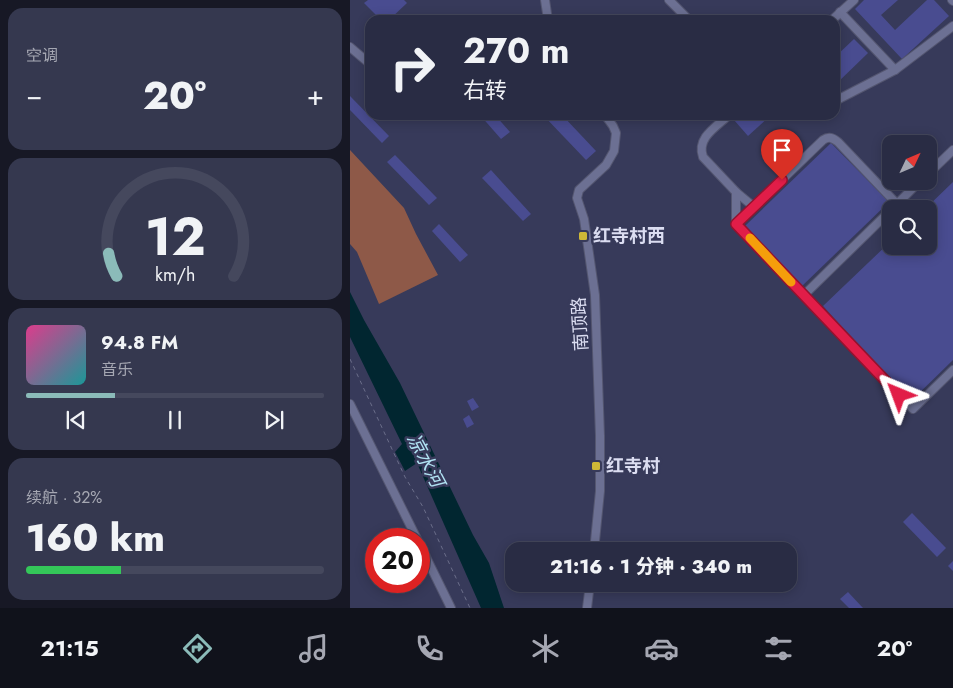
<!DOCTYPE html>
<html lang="zh">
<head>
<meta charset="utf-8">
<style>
  :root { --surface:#292c44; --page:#35384f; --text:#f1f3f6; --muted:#a5a7b2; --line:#45485d; --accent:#8bbbb9 }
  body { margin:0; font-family:Jost,"Noto Sans SC",sans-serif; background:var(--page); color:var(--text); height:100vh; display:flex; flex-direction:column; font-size:19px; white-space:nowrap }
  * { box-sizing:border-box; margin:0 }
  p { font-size:16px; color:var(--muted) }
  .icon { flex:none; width:28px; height:28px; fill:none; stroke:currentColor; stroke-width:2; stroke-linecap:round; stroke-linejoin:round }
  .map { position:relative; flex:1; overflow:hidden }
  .panel { display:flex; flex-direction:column; gap:8px; padding:8px; background:#171825; width:350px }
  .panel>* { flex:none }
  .hud { position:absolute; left:15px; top:15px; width:475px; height:105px; border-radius:15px; box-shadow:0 2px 12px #0003,0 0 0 1px var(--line); background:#292c44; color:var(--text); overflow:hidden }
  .needle { width:32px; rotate:46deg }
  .buttons { position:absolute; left:532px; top:135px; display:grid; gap:10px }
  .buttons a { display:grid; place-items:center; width:55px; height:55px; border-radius:10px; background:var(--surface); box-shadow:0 2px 12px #0003,0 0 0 1px var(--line); font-size:25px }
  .speed { position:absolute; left:15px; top:528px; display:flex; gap:10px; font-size:25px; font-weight:700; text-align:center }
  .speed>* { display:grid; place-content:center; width:65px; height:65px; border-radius:50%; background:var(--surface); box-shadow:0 2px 12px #0003,0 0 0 1px var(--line); line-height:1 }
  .speed .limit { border:8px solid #d22; background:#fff; color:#111 }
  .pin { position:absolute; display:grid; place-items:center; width:42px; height:42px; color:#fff; margin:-51px -21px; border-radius:50% 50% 50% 0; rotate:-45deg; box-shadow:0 0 5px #0007 }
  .pin .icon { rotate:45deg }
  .me { position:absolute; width:55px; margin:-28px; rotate:316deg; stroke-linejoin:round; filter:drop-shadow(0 0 4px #0008) }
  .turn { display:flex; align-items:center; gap:18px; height:105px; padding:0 15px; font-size:22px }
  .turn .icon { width:65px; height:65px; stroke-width:2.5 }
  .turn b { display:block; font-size:35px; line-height:42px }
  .big { font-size:38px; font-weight:800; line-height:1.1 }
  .panel .card { flex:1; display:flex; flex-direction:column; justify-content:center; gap:8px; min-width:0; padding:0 18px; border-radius:15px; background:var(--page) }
  .panel .dial { align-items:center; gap:0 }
  .dial svg { height:130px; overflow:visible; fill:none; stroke:var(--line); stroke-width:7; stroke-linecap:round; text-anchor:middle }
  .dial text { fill:var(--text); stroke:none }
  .song { display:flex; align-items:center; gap:15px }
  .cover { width:60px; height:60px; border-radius:8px; background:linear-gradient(135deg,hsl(330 70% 55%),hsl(180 70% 35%)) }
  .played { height:5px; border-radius:2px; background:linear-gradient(90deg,var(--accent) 30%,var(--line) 30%) }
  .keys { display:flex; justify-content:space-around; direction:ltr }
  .heat { display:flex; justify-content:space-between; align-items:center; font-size:28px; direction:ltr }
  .charge { height:8px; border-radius:4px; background:linear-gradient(90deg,#34c759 32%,var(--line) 0) }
  .trip { position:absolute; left:155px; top:542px; width:292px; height:50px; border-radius:15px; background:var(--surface); box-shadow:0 2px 12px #0003,0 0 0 1px var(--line); font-weight:800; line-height:50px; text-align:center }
  .dock { display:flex; height:80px; justify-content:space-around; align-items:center; background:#10121b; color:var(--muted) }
  .dock .icon { width:35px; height:35px }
  .dock .current { color:var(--accent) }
  .dock b { font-size:22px; color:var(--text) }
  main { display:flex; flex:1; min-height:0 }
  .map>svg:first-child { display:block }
  .green { fill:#8e5948 }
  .water { fill:#012630 }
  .building { fill:#494c90 }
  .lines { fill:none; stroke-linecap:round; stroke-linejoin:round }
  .minor-casing { stroke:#545670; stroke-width:10 }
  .path { stroke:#6b6e8a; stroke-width:1; stroke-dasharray:4 4; stroke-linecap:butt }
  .minor { stroke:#6c7093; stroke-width:8 }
  .route-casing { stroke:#92132f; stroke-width:12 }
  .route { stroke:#e11d48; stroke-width:9 }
  .slow { stroke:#f59e0b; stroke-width:9 }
  .poi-dot { fill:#ceb837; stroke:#373a5a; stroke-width:2 }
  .labels { text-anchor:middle; stroke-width:5; stroke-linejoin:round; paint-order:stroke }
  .poi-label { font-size:18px; font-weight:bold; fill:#dbddf1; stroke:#373a5a; text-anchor:start }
  .street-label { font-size:18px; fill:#dbddf1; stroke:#373a5a }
  .water-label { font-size:19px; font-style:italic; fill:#b1e3f3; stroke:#373a5a }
</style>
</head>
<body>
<main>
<section class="panel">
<div class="card"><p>空调</p>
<div class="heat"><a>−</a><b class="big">20°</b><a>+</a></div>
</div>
<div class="card dial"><svg viewBox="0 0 100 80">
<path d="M14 69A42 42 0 1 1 86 69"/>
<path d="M14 69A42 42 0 0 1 9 55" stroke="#8bbbb9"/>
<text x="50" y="56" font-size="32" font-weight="700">12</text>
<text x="50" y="72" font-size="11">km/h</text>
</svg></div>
<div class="card">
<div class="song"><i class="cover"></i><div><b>94.8 FM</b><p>音乐</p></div></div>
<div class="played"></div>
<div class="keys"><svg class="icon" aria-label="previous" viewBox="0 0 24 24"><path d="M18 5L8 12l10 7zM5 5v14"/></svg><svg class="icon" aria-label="pause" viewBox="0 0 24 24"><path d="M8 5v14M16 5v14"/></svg><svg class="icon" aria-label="next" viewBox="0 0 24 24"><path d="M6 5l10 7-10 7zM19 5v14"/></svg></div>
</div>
<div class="card"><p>续航 · 32%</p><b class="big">160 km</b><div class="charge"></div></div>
</section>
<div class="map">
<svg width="603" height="608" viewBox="0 0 603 608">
  <rect width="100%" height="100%" fill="#373a5a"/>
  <!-- green -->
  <polygon class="green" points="0,150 54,208 66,234 88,275 29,304 7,252 0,244"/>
  <!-- water -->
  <polygon class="water" points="0,292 14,320 50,383 123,535 139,563 154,608 131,608 67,463 55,471 45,452 52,444 0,337"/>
  <!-- building -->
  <g class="building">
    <polygon points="18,0 54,0 57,3 39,20 31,20 14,3"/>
    <polygon points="514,0 548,0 531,15 545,30 577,0 584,0 599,16 552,59 505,9"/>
    <polygon points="504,39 518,53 485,85 485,57"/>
    <polygon points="0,96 39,136 32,143 0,110"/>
    <polygon points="130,115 145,115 160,132 151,139"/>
    <polygon points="193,115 212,115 246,151 236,160"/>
    <polygon points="389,115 421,115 398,136 384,120"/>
    <polygon points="481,143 539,202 452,286 394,227"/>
    <polygon points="45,155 87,198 79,205 37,162"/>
    <polygon points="141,170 181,214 173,221 132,178"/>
    <polygon points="603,182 603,360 560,402 473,306 541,241 541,246 579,246 579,209 575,209"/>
    <polygon points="89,224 118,255 110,262 82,231"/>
    <polygon points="123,398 129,407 122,411 117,401"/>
    <polygon points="119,415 124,424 117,428 113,419"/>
    <polygon points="562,513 596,548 587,557 553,522"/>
    <polygon points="603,561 603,571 598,566"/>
    <polygon points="498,592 513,608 499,608 490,599"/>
  </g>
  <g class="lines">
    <defs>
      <g id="minor">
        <polyline points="195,0 198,20"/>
        <polyline points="319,0 339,20"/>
        <polyline points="602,0 603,1"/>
        <polyline points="490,12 545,70"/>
        <polyline points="482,20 504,0"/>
        <polyline points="0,47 20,64"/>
        <polyline points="485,101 545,70 603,26"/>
        <path d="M379,115c-13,12 -33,23 -26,42l33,35"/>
        <polyline points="579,173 603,150"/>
        <path d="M547,204l-59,-62c-5,-4 -9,-6 -15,-2l-87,84 177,185 40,-39"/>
        <polyline points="544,207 570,181"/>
        <polyline points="386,224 386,192 404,207"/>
        <polyline points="454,295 541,210"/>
        <polyline points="0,404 67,539"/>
        <polyline points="69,543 101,608"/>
        <polyline points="244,551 250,491 250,436 245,295 234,219 227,198 229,190 256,165 264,151 266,133 263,126 255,115"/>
        <polyline points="237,608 240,584"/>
      </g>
    </defs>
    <!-- minor casing -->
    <use href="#minor" class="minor-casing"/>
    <!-- path -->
    <polyline class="path" points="0,359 55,477 73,507 120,608"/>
    <!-- minor -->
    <use href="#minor" class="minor"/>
  </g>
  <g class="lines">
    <defs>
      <polyline id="route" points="432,180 386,224 549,395"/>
    </defs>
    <!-- route casing -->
    <use href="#route" class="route-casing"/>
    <!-- route -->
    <use href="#route" class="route"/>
    <!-- slow -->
    <polyline class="slow" points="400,238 441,282"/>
  </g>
  <!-- markers -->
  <g class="poi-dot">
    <rect x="228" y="231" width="10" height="10" rx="2.5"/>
    <rect x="241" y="461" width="10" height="10" rx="2.5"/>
  </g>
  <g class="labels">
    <!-- poi labels -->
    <g class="poi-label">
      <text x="243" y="242">红寺村西</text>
      <text x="256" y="472">红寺村</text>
    </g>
    <!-- street labels -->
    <g class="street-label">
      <text transform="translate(230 324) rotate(-93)" y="6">南顶路</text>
    </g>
    <!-- water labels -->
    <g class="water-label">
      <text transform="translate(76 460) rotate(62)" y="7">凉水河</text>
    </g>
  </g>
</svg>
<div class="buttons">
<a><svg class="needle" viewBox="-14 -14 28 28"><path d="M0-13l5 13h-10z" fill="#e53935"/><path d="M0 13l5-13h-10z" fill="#a5a7b2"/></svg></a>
<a><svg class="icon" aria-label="search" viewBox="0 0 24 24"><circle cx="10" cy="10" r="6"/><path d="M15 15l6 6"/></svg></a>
</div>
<div class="speed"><div class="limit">20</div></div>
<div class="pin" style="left:432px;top:180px;background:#d93025"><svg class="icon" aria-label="arrive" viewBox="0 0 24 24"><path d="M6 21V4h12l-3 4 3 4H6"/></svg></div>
<svg class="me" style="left:549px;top:395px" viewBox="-20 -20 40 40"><path d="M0-17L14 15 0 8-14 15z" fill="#e11d48" stroke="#fff" stroke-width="4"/></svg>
<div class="trip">21:16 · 1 分钟 · 340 m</div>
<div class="hud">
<div class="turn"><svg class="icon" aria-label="right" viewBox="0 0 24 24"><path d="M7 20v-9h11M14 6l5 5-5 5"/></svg><div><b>270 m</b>右转</div></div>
</div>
</div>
</main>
<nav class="dock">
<b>21:15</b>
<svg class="icon current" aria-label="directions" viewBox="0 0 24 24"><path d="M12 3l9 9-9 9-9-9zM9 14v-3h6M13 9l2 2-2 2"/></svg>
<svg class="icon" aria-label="music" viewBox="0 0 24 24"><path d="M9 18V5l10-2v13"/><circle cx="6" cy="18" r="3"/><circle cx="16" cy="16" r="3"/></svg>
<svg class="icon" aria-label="phone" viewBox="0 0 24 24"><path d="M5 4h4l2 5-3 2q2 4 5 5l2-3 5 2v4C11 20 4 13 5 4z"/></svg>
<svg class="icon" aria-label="climate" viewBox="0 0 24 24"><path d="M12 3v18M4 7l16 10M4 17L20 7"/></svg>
<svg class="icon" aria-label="car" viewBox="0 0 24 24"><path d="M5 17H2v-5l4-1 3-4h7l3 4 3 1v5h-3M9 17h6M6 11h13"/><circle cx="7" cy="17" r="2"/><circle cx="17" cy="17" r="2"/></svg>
<svg class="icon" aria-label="filters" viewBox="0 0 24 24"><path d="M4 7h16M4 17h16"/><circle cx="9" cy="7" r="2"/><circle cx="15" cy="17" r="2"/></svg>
<b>20°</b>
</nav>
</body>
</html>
